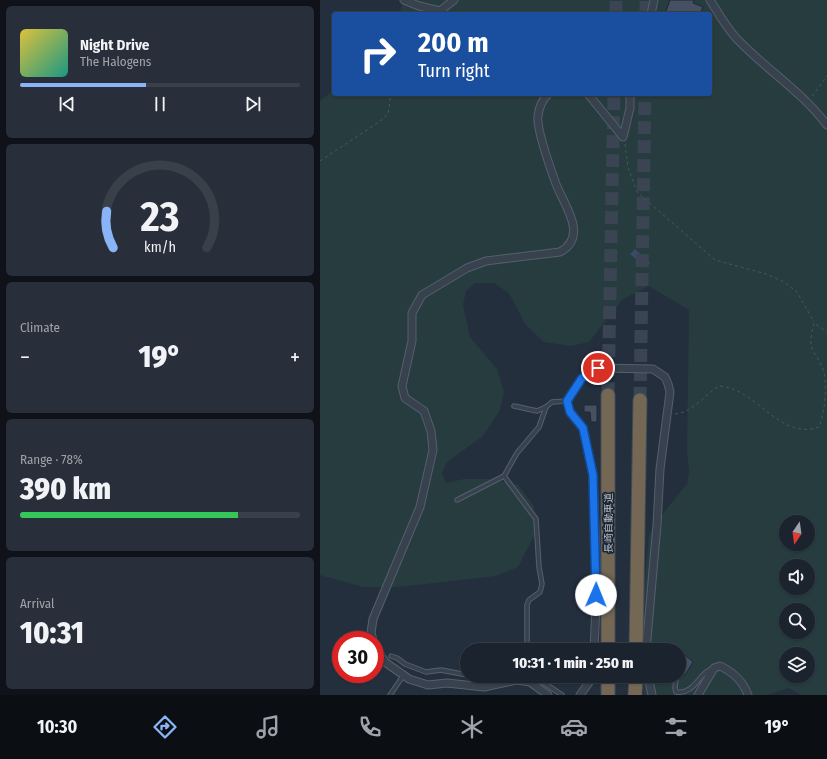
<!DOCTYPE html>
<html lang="en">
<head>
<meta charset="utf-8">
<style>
  :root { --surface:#1b232e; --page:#282f3a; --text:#f1f3f6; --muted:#a0a4aa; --line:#39404a; --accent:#8ab4f8 }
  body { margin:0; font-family:"Fira Sans Condensed","Noto Sans JP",sans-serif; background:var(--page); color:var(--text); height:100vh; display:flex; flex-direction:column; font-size:15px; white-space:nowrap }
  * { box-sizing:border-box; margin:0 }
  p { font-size:13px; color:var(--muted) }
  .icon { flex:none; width:22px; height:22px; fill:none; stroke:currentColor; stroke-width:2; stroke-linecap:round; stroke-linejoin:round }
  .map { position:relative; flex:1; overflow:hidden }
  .panel { display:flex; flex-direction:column; gap:6px; padding:6px; background:#0f1319; width:320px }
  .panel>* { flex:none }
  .guide { position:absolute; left:12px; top:12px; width:380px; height:84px; border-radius:4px; box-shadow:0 1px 3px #0004,0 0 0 1px var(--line); background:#1a4fa0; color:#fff; overflow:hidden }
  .needle { width:26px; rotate:193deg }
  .fabs { position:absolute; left:459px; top:515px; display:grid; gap:8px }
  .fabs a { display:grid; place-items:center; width:36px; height:36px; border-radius:50%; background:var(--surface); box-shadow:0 1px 3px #0004,0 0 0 1px var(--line); font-size:20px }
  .speed { position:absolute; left:12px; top:631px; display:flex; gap:8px; font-size:20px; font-weight:700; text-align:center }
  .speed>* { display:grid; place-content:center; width:52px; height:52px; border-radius:50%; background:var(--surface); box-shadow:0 1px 3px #0004,0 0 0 1px var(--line); line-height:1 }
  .speed .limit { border:6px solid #d22; background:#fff; color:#111 }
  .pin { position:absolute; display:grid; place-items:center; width:34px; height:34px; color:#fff; margin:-17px; border:2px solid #fff; border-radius:50%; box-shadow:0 1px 4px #0007 }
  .me { position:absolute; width:44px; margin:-22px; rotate:1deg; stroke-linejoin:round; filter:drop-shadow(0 0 3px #0008) }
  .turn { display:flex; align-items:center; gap:14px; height:84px; padding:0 20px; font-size:18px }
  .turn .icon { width:52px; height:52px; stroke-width:2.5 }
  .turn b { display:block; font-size:28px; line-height:34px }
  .big { font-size:30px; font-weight:800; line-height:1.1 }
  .panel .widget { flex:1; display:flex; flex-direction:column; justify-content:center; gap:6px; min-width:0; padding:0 14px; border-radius:6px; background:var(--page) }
  .panel .dial { align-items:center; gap:0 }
  .dial svg { height:104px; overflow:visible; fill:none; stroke:var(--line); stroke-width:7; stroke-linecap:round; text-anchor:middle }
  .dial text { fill:var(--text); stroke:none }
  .song { display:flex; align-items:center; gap:12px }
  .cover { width:48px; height:48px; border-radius:6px; background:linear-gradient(135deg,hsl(50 70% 55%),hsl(170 70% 35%)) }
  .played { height:4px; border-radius:2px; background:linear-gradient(90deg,var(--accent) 45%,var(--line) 45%) }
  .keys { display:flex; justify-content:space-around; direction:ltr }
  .heat { display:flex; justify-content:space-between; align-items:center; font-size:22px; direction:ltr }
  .charge { height:6px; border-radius:3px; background:linear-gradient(90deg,#34c759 78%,var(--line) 0) }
  .trip { position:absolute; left:140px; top:643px; width:226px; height:40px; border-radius:20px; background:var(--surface); box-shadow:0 1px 3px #0004,0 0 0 1px var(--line); font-weight:800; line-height:40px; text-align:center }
  .menu { display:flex; height:64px; justify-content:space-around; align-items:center; background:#0b0e12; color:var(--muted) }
  .menu .icon { width:28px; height:28px }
  .menu .selected { color:var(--accent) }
  .menu b { font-size:18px; color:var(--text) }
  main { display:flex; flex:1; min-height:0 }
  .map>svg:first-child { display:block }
  .green { fill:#263c3f; fill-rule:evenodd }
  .water { fill:#394c67 }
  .building { fill:#455162; stroke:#1f2835 }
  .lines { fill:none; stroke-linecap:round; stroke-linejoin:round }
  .motorway-tunnel { stroke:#3a4453; stroke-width:13; stroke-dasharray:13 6; stroke-linecap:butt }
  .service-casing { stroke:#565f6c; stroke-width:5.5 }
  .minor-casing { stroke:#565f6c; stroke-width:9 }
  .motorway-casing { stroke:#434c59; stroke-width:15 }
  .path { stroke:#44595c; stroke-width:1; stroke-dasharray:3 3; stroke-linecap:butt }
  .service { stroke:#38414e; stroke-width:3.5 }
  .minor { stroke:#38414e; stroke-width:7 }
  .motorway { stroke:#746855; stroke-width:13 }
  .route-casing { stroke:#114b97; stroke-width:10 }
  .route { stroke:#1a73e8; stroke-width:7 }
  .labels { text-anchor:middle; stroke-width:3.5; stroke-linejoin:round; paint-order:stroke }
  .street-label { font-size:10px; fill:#b4bcc9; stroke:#1d2633 }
</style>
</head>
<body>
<main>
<section class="panel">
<div class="widget">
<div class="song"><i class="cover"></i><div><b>Night Drive</b><p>The Halogens</p></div></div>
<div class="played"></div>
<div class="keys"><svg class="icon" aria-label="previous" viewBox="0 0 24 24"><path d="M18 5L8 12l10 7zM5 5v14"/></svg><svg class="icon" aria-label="pause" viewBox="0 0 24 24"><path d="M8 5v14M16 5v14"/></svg><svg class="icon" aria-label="next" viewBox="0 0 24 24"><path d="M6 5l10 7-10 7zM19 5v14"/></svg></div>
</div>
<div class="widget dial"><svg viewBox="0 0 100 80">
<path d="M14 69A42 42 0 1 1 86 69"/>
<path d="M14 69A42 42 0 0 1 9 41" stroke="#8ab4f8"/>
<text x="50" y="56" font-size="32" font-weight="700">23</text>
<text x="50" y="72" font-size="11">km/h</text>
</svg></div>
<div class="widget"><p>Climate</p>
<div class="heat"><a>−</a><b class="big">19°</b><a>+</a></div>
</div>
<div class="widget"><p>Range · 78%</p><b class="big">390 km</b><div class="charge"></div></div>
<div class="widget"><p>Arrival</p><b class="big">10:31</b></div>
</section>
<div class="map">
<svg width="507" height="695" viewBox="0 0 507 695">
  <rect width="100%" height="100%" fill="#242f3e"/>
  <!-- green -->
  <path class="green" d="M84,0h423v695h-26l-12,-7 -22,7h-123l-2,-19h37v-26h-37v-35l7,-80 7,-13 31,-38 2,-13 -2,-20 2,-141 -40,-24 -26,13 -34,43 -18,4 -27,-4 -19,-18 -16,-31 -15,-10h-19l-9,8 -3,14 7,32 27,32 7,23 -4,18 -17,26 -36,26 -5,11 4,10 18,-4h28l26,6 16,21v30l-16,31 -22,9 -97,11h-36l-43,-12v-473l1,-2 13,-10v4h376v-80h-311zM466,522h22v22h-22zM466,566h22v22h-22zM466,610h22v22h-22zM466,654h22v22h-22z"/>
  <!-- water -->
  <polygon class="water" points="315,249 330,263 326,268 310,254"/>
  <!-- building -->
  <g class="building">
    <polygon points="350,0 374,0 373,3 383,7 380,14 345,14"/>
    <polygon points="264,405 277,405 277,422 271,422 270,412 264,412"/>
    <polygon points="365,655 373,662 365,675 359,670 359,663"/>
  </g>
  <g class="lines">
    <!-- motorway-tunnel -->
    <g class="motorway-tunnel">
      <polyline points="296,14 296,0"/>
      <polyline points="326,14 326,0"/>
      <polyline points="288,395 294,94"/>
      <polyline points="320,400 325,94"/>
    </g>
    <defs>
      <g id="service">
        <polyline points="194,406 217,411 226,407"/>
        <polyline points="184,476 197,453 219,427 226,407 232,402 247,401"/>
        <polyline points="137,500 184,476 216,519 219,567 222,584 220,592 209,600 207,605 207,650"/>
        <polyline points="71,656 77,658 85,664 106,672 121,670 147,675"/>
        <polyline points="214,676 242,695"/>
        <path d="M356,679l-1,9 1,4c19,3 23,-20 36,-23"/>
        <polyline points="70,695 83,676"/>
      </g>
      <g id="minor">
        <polyline points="84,0 99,6 120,11 134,0"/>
        <path d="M390,0c9,14 17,29 28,40 29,30 64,52 89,85"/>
        <polyline points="331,14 334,0"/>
        <polyline points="268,94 303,137 310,108 310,94"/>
        <path d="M53,640l-2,-7 2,-14 47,-112 13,-57 -2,-19 -7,-20 -19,-13 -3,-12 10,-45v-28l10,-18 45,-27 19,-7 74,-9c29,-16 4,-47 -4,-68 -5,-14 -20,-55 -18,-68 1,-8 5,-17 10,-22"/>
        <polyline points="55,647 65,662 89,679 108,685 127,683 164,687 197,680 210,682 228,695"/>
        <polyline points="274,650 277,582 273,475 263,428 250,412 247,401 262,378 278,368 333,369 345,377 348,384 350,392 340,469 337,525 326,650"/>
        <polyline points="328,676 332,695"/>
        <polyline points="260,695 270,681 271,676"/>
        <path d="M378,695l16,-27 6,-2c13,6 23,15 28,29"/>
      </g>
      <g id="motorway">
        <polyline points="288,650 288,395"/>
        <polyline points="316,650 320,400"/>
        <polyline points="288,695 288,676"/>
        <polyline points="315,695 316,676"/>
      </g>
    </defs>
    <!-- service casing -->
    <use href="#service" class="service-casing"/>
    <!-- minor casing -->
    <use href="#minor" class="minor-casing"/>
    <!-- motorway casing -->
    <use href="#motorway" class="motorway-casing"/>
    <!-- path -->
    <g class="path">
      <polyline points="492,96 507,76"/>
      <polyline points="305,144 308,167 317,192 395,260 446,274 464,282 477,292 494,322"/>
      <polyline points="0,161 59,122 68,114 71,94"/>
      <path d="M355,414c19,-2 29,-19 44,-28 38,2 60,55 100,41 6,-16 8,-38 5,-55 -9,-25 -18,-17 -10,-49l13,9"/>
    </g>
    <!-- service -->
    <use href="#service" class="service"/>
    <!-- minor -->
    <use href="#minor" class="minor"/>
    <!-- motorway -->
    <use href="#motorway" class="motorway"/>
  </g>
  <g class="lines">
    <defs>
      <polyline id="route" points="276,595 273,475 263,428 250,412 247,401 262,378 278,368"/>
    </defs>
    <!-- route casing -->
    <use href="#route" class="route-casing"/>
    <!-- route -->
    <use href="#route" class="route"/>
  </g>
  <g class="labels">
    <!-- street labels -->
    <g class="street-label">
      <text transform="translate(288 523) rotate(-90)" y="4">長崎自動車道</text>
    </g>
  </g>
</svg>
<div class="fabs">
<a><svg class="needle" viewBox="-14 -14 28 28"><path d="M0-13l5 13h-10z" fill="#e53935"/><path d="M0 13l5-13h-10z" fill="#a0a4aa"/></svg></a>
<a><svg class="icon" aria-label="sound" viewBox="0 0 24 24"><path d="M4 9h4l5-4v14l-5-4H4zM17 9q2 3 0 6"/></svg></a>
<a><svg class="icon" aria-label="search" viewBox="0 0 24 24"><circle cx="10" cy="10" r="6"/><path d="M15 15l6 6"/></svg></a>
<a><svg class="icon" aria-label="layers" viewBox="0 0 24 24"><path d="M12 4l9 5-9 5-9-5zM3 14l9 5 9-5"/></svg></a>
</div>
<div class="speed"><div class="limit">30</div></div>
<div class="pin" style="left:278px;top:368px;background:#d93025"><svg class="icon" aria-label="arrive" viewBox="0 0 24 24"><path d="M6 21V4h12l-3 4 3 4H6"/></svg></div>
<svg class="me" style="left:276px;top:595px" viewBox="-20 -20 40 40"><circle r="19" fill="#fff"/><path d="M0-13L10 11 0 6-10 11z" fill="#1a73e8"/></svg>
<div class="trip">10:31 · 1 min · 250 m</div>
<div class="guide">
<div class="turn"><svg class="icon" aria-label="right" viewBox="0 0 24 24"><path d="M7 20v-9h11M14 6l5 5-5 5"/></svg><div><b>200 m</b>Turn right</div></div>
</div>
</div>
</main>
<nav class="menu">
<b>10:30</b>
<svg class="icon selected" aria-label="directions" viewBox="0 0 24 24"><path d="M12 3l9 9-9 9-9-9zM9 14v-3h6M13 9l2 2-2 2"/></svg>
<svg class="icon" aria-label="music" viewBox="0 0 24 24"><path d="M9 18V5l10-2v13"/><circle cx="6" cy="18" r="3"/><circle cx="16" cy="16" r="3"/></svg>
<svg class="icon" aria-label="phone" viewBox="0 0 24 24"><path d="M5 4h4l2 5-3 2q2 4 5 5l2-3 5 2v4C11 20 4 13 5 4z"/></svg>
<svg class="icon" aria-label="climate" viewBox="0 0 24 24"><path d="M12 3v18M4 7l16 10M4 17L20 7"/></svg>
<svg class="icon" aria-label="car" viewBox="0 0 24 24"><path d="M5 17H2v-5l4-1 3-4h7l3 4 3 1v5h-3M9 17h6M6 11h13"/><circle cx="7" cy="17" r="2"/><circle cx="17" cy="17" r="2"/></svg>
<svg class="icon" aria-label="filters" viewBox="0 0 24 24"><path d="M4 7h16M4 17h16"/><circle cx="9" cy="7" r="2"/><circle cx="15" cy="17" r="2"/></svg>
<b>19°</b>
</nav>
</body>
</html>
